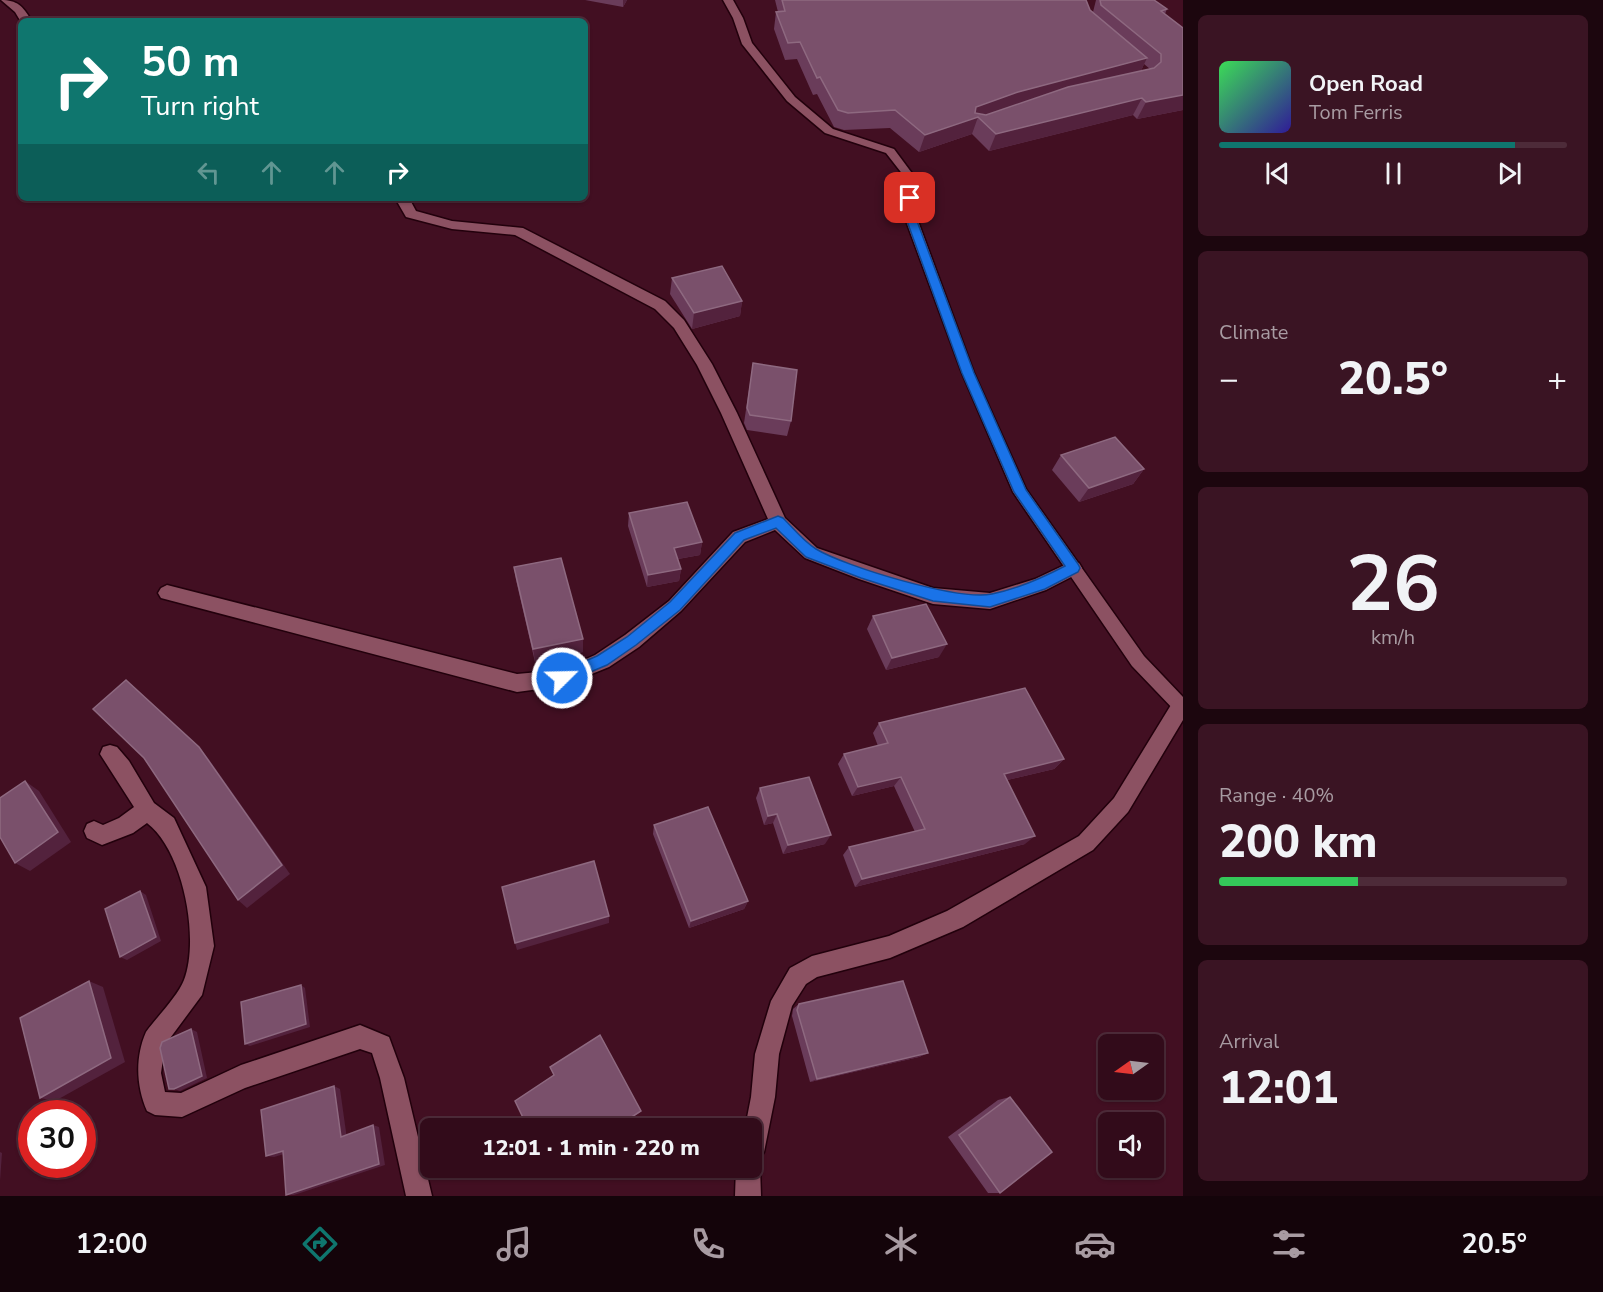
<!DOCTYPE html>
<html lang="en">
<head>
<meta charset="utf-8">
<style>
  :root { --surface:#320b1a; --page:#3a1423; --text:#f1f3f6; --muted:#a89ba2; --line:#4d2b39; --accent:#0f766e }
  body { margin:0; font-family:"Nunito Sans",sans-serif; background:var(--page); color:var(--text); height:100vh; display:flex; flex-direction:column; font-size:22px; white-space:nowrap }
  * { box-sizing:border-box; margin:0 }
  p { font-size:20px; color:var(--muted) }
  .icon { flex:none; width:33px; height:33px; fill:none; stroke:currentColor; stroke-width:2; stroke-linecap:round; stroke-linejoin:round }
  .map { position:relative; flex:1; overflow:hidden }
  .sheet { display:flex; flex-direction:column; gap:15px; padding:15px; background:#1c060e; width:420px }
  .sheet>* { flex:none }
  .guide { position:absolute; left:18px; top:18px; width:570px; height:183px; border-radius:9px; box-shadow:0 2px 4px #0004,0 0 0 2px var(--line); background:#0f766e; color:#fff; overflow:hidden }
  .needle { width:39px; rotate:256deg }
  .tools { position:absolute; left:1098px; top:1034px; display:grid; gap:12px }
  .tools a { display:grid; place-items:center; width:66px; height:66px; border-radius:9px; background:var(--surface); box-shadow:0 2px 4px #0004,0 0 0 2px var(--line); font-size:30px }
  .speed { position:absolute; left:18px; top:1100px; display:flex; gap:12px; font-size:30px; font-weight:700; text-align:center }
  .speed>* { display:grid; place-content:center; width:78px; height:78px; border-radius:50%; background:var(--surface); box-shadow:0 2px 4px #0004,0 0 0 2px var(--line); line-height:1 }
  .speed .limit { border:9px solid #d22; background:#fff; color:#111 }
  .pin { position:absolute; display:grid; place-items:center; width:51px; height:51px; color:#fff; margin:-26px; border-radius:12px; box-shadow:0 3px 9px #0006 }
  .me { position:absolute; width:66px; margin:-33px; rotate:67deg; stroke-linejoin:round; filter:drop-shadow(0 0 4px #0008) }
  .turn { display:flex; align-items:center; gap:21px; height:126px; padding:0 24px; font-size:27px }
  .turn .icon { width:78px; height:78px; stroke-width:2.5 }
  .turn b { display:block; font-size:42px; line-height:51px }
  .lanes { display:flex; align-items:center; height:57px; padding:0 24px; background:#0003; justify-content:center; gap:30px; direction:ltr }
  .lanes .off { opacity:.35 }
  .big { font-size:45px; font-weight:800; line-height:1.1 }
  .sheet .widget { flex:1; display:flex; flex-direction:column; justify-content:center; gap:9px; min-width:0; padding:0 21px; border-radius:9px; background:var(--page) }
  .sheet .dial { align-items:center; gap:0 }
  .dial b { font-size:78px; line-height:1 }
  .song { display:flex; align-items:center; gap:18px }
  .cover { width:72px; height:72px; border-radius:9px; background:linear-gradient(135deg,hsl(130 70% 55%),hsl(250 70% 35%)) }
  .played { height:6px; border-radius:3px; background:linear-gradient(90deg,var(--accent) 85%,var(--line) 85%) }
  .keys { display:flex; justify-content:space-around; direction:ltr }
  .heat { display:flex; justify-content:space-between; align-items:center; font-size:33px; direction:ltr }
  .charge { height:9px; border-radius:4px; background:linear-gradient(90deg,#34c759 40%,var(--line) 0) }
  .trip { position:absolute; left:420px; top:1118px; width:342px; height:60px; border-radius:9px; background:var(--surface); box-shadow:0 2px 4px #0004,0 0 0 2px var(--line); font-weight:800; line-height:60px; text-align:center }
  .menu { display:flex; height:96px; justify-content:space-around; align-items:center; background:#14040a; color:var(--muted) }
  .menu .icon { width:42px; height:42px }
  .menu .current { color:var(--accent) }
  .menu b { font-size:27px; color:var(--text) }
  main { display:flex; flex:1; min-height:0 }
  .map>svg:first-child { display:block }
  .lines { fill:none; stroke-linecap:round; stroke-linejoin:round }
  .service-casing { stroke:#22000c; stroke-width:3 }
  .minor-casing { stroke:#22000c; stroke-width:3 }
  .service { fill:#8c5162; fill-rule:evenodd }
  .minor { fill:#8c5162; fill-rule:evenodd }
  .wall { fill:#6a3c5a; fill-rule:evenodd }
  .shaded-wall { fill:#53223d }
  .building { fill:#7a506b; stroke:#8e6980; stroke-width:1.5 }
  .route { fill:#1a73e8; stroke:#114b97; stroke-width:1.5 }
</style>
</head>
<body>
<main>
<div class="map">
<svg width="1183" height="1196" viewBox="0 0 1183 1196">
  <rect width="100%" height="100%" fill="#420f22"/>
  <g class="lines">
    <defs>
      <polygon id="service" points="723,0 733,0 743,18 752,43 795,97 833,129 894,149 914,176 918,221 974,373 1026,489 1144,656 1183,697 1183,715 1177,713 1132,666 1013,492 962,373 906,221 904,176 886,153 825,133 787,101 742,44 733,18"/>
      <g id="minor">
        <path d="M1,0c16,0 22,6 30,20l-10,2 -6,-10z"/>
        <polygon points="395,198 409,198 416,211 452,221 523,228 665,301 684,320 712,364 737,413 785,518 817,548 933,588 990,593 1035,579 1073,561 1079,563 1082,568 1079,573 1046,590 990,609 933,604 859,579 805,558 775,530 745,542 681,611 639,647 609,667 562,686 517,692 161,598 158,593 161,588 167,585 517,674 561,670 595,655 625,635 669,601 733,532 768,519 721,413 697,365 674,328 655,309 515,235 452,229 406,217"/>
        <polygon points="1181,697 1183,698 1183,720 1128,812 1093,850 963,927 890,958 817,977 806,984 792,1006 779,1054 775,1097 764,1152 758,1162 760,1167 761,1196 735,1196 736,1167 752,1167 752,1128 745,1128 751,1097 755,1054 771,1001 790,968 812,956 889,936 947,911 1079,836 1114,798 1174,700"/>
        <path d="M110,745l7,2 12,14 25,42 20,15 32,69 8,59 -12,49 -37,50 -4,28 4,19 16,1 60,-28 119,-40 29,12 15,41 28,118h-26l-26,-118 -8,-25 -12,-4 -115,39 -63,29 -27,-2 -8,-4c-11,-25 -12,-54 -1,-79 10,-14 32,-36 38,-52 16,-42 -1,-130 -37,-157l-14,10 -31,12 -15,-7 -3,-7 3,-7 7,-3 9,4 16,-7 15,-11 -34,-53 3,-7z"/>
      </g>
    </defs>
    <!-- service casing -->
    <use href="#service" class="service-casing"/>
    <!-- minor casing -->
    <use href="#minor" class="minor-casing"/>
    <!-- service -->
    <use href="#service" class="service"/>
    <!-- minor -->
    <use href="#minor" class="minor"/>
  </g>
  <!-- wall -->
  <g class="wall">
    <polygon points="585,0 627,0 623,7"/>
    <path d="M775,0h311l4,10 3,2 3,-12h58l13,9 -2,5 18,96 -46,9 -4,-4 -144,36 -17,-17 -53,18 -29,-24 -46,2 -10,-3 -17,-33 -4,1 -16,-36 -12,1 -11,-31 2,-17h2zM1144,64l6,5 -9,2z"/>
    <polygon points="672,278 742,301 740,316 692,329 670,294"/>
    <polygon points="753,363 791,421 787,436 747,430 744,423"/>
    <polygon points="1061,455 1144,469 1133,484 1079,502 1052,470"/>
    <polygon points="629,513 702,542 700,555 678,559 681,569 679,581 647,587 628,526"/>
    <polygon points="514,567 583,639 583,652 535,662 516,580"/>
    <polygon points="873,616 939,657 886,670 867,629"/>
    <polygon points="879,723 1064,759 1054,769 1007,780 1025,844 855,887 843,855 849,847 915,832 894,786 852,796 838,764 844,754 878,746 873,733"/>
    <polygon points="760,788 825,844 783,854 773,823 764,825 756,798"/>
    <polygon points="654,825 748,901 744,909 689,928 653,834"/>
    <polygon points="799,1004 928,1053 919,1057 810,1082 792,1016 793,1009"/>
    <polygon points="1010,1097 1000,1193 988,1193 948,1137 998,1100"/>
  </g>
  <!-- shaded-wall -->
  <g class="shaded-wall">
    <polygon points="623,0 627,0 623,7"/>
    <polygon points="1147,58 1139,75 978,117 972,134 919,152 925,135 976,107 1018,92"/>
    <polygon points="1183,95 1183,110 1137,119 1146,102"/>
    <polygon points="1142,98 1133,115 989,151 996,134"/>
    <polygon points="742,301 740,316 692,329 694,313"/>
    <polygon points="1144,469 1133,484 1079,502 1089,488"/>
    <polygon points="702,542 700,555 672,560 674,548"/>
    <polygon points="681,569 679,581 647,587 648,575"/>
    <polygon points="583,639 583,652 535,662 533,649"/>
    <polygon points="947,644 939,657 886,670 892,658"/>
    <polygon points="199,747 208,758 290,874 247,908 238,900"/>
    <polygon points="1064,759 1054,769 995,783 1004,774"/>
    <polygon points="901,777 894,786 852,796 858,787"/>
    <polygon points="25,781 39,791 71,842 30,871 15,863"/>
    <polygon points="777,814 773,823 764,825 768,816"/>
    <polygon points="831,835 825,844 783,854 788,845"/>
    <polygon points="1035,836 1025,844 855,887 862,879"/>
    <polygon points="140,891 146,895 161,941 127,960 120,957"/>
    <polygon points="748,901 744,909 689,928 691,921"/>
    <polygon points="609,916 609,923 517,950 515,943"/>
    <polygon points="89,981 103,987 125,1062 55,1101 40,1098"/>
    <polygon points="301,985 305,988 310,1027 250,1046 245,1044"/>
    <polygon points="191,1029 197,1032 207,1078 180,1091 174,1089"/>
    <polygon points="928,1053 919,1057 810,1082 817,1079"/>
    <polygon points="334,1086 340,1089 347,1139 341,1137"/>
    <polygon points="641,1111 639,1113 617,1128 615,1128"/>
    <polygon points="373,1125 379,1127 385,1165 294,1195 286,1195"/>
    <polygon points="283,1151 291,1152 274,1157 266,1156"/>
    <polygon points="0,1152 2,1153 0,1181"/>
    <polygon points="566,1167 568,1167 553,1177 551,1177"/>
  </g>
  <!-- building -->
  <g class="building">
    <polygon points="782,0 1086,0 1090,10 1147,58 1018,92 976,107 975,113 986,115 1068,87 1154,68 1161,62 1161,54 1101,5 1100,0 1154,0 1167,9 1161,11 1183,28 1183,95 1146,102 1142,98 996,134 978,117 925,135 895,110 848,113 838,110 820,77 817,78 800,42 788,43 776,12 785,11"/>
    <polygon points="722,266 742,301 694,313 672,278"/>
    <polygon points="753,363 797,370 791,421 750,415 747,408"/>
    <polygon points="1115,437 1144,469 1089,488 1061,455"/>
    <polygon points="687,502 702,542 674,548 681,569 648,575 629,513"/>
    <polygon points="561,558 583,639 533,649 514,567"/>
    <polygon points="926,604 947,644 892,658 873,616"/>
    <polygon points="126,680 199,747 282,865 238,900 144,758 93,709"/>
    <polygon points="1025,688 1064,759 1004,774 1035,836 862,879 849,847 925,829 901,777 858,787 844,754 888,743 879,723"/>
    <polygon points="809,777 831,835 788,845 777,814 768,816 760,788"/>
    <polygon points="25,781 58,832 15,863 0,837 0,798"/>
    <polygon points="708,807 748,901 691,921 654,825"/>
    <polygon points="594,861 609,916 515,943 502,887"/>
    <polygon points="140,891 156,937 120,957 105,909"/>
    <polygon points="89,981 111,1058 40,1098 20,1018"/>
    <polygon points="903,981 928,1053 817,1079 797,1010 799,1004"/>
    <polygon points="301,985 306,1024 245,1044 241,1002"/>
    <polygon points="191,1029 202,1076 174,1089 169,1089 160,1048 162,1042"/>
    <polygon points="600,1035 641,1111 615,1128 528,1128 515,1101 554,1075 550,1067"/>
    <polygon points="334,1086 341,1137 373,1125 379,1164 286,1195 283,1151 266,1156 261,1110"/>
    <polygon points="1010,1097 1052,1152 1000,1193 959,1135"/>
    <polygon points="547,1167 566,1167 551,1177"/>
  </g>
  <!-- route -->
  <path class="route" d="M910,195l5,3 2,23 57,152 52,117 52,74 2,4 -2,4 -33,17 -55,18 -57,-6 -72,-23 -55,-21 -30,-29 -32,12 -64,70 -44,35 -29,20 -45,19 -5,-2 -2,-4 2,-5 40,-17 30,-19 43,-35 65,-69 43,-17 5,2c10,10 21,24 33,31 30,18 143,52 176,45 26,-5 50,-16 73,-28l-51,-74 -52,-119 -55,-152 -2,-23z"/>
</svg>
<div class="tools">
<a><svg class="needle" viewBox="-14 -14 28 28"><path d="M0-13l5 13h-10z" fill="#e53935"/><path d="M0 13l5-13h-10z" fill="#a89ba2"/></svg></a>
<a><svg class="icon" aria-label="sound" viewBox="0 0 24 24"><path d="M4 9h4l5-4v14l-5-4H4zM17 9q2 3 0 6"/></svg></a>
</div>
<div class="speed"><div class="limit">30</div></div>
<div class="pin" style="left:910px;top:198px;background:#d93025"><svg class="icon" aria-label="arrive" viewBox="0 0 24 24"><path d="M6 21V4h12l-3 4 3 4H6"/></svg></div>
<svg class="me" style="left:562px;top:678px" viewBox="-20 -20 40 40"><circle r="17" fill="#1a73e8" stroke="#fff" stroke-width="3"/><path d="M0-11L8 9 0 5-8 9z" fill="#fff"/></svg>
<div class="trip">12:01 · 1 min · 220 m</div>
<div class="guide">
<div class="turn"><svg class="icon" aria-label="right" viewBox="0 0 24 24"><path d="M7 20v-9h11M14 6l5 5-5 5"/></svg><div><b>50 m</b>Turn right</div></div>
<div class="lanes"><svg class="icon off" aria-label="left" viewBox="0 0 24 24"><path d="M17 20v-9H6M10 6l-5 5 5 5"/></svg><svg class="icon off" aria-label="ahead" viewBox="0 0 24 24"><path d="M12 20V5M6 11l6-6 6 6"/></svg><svg class="icon off" aria-label="ahead" viewBox="0 0 24 24"><path d="M12 20V5M6 11l6-6 6 6"/></svg><svg class="icon" aria-label="right" viewBox="0 0 24 24"><path d="M7 20v-9h11M14 6l5 5-5 5"/></svg></div>
</div>
</div>
<section class="sheet">
<div class="widget">
<div class="song"><i class="cover"></i><div><b>Open Road</b><p>Tom Ferris</p></div></div>
<div class="played"></div>
<div class="keys"><svg class="icon" aria-label="previous" viewBox="0 0 24 24"><path d="M18 5L8 12l10 7zM5 5v14"/></svg><svg class="icon" aria-label="pause" viewBox="0 0 24 24"><path d="M8 5v14M16 5v14"/></svg><svg class="icon" aria-label="next" viewBox="0 0 24 24"><path d="M6 5l10 7-10 7zM19 5v14"/></svg></div>
</div>
<div class="widget"><p>Climate</p>
<div class="heat"><a>−</a><b class="big">20.5°</b><a>+</a></div>
</div>
<div class="widget dial"><b>26</b><p>km/h</p></div>
<div class="widget"><p>Range · 40%</p><b class="big">200 km</b><div class="charge"></div></div>
<div class="widget"><p>Arrival</p><b class="big">12:01</b></div>
</section>
</main>
<nav class="menu">
<b>12:00</b>
<svg class="icon current" aria-label="directions" viewBox="0 0 24 24"><path d="M12 3l9 9-9 9-9-9zM9 14v-3h6M13 9l2 2-2 2"/></svg>
<svg class="icon" aria-label="music" viewBox="0 0 24 24"><path d="M9 18V5l10-2v13"/><circle cx="6" cy="18" r="3"/><circle cx="16" cy="16" r="3"/></svg>
<svg class="icon" aria-label="phone" viewBox="0 0 24 24"><path d="M5 4h4l2 5-3 2q2 4 5 5l2-3 5 2v4C11 20 4 13 5 4z"/></svg>
<svg class="icon" aria-label="climate" viewBox="0 0 24 24"><path d="M12 3v18M4 7l16 10M4 17L20 7"/></svg>
<svg class="icon" aria-label="car" viewBox="0 0 24 24"><path d="M5 17H2v-5l4-1 3-4h7l3 4 3 1v5h-3M9 17h6M6 11h13"/><circle cx="7" cy="17" r="2"/><circle cx="17" cy="17" r="2"/></svg>
<svg class="icon" aria-label="filters" viewBox="0 0 24 24"><path d="M4 7h16M4 17h16"/><circle cx="9" cy="7" r="2"/><circle cx="15" cy="17" r="2"/></svg>
<b>20.5°</b>
</nav>
</body>
</html>
